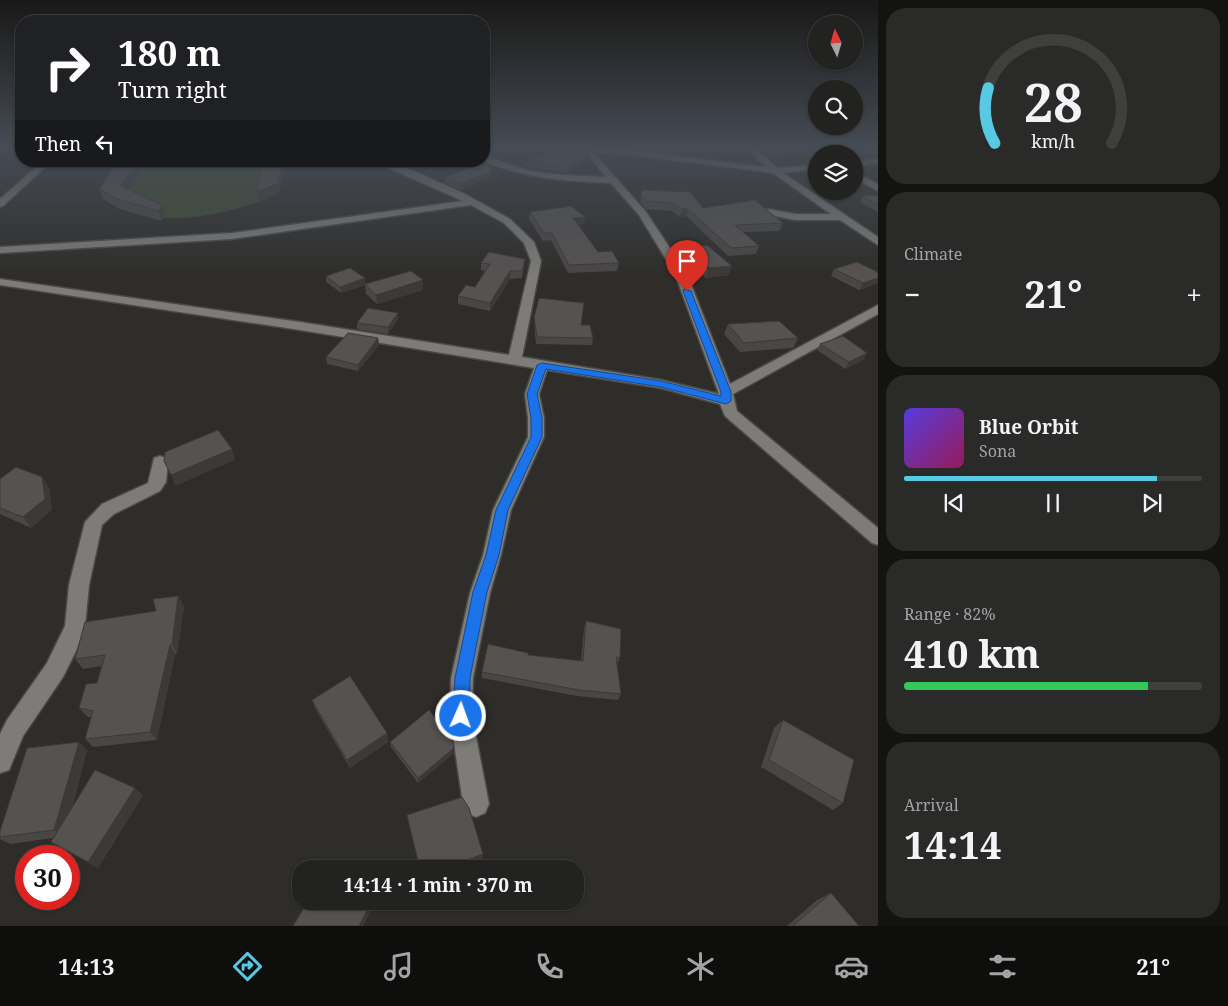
<!DOCTYPE html>
<html lang="en">
<head>
<meta charset="utf-8">
<style>
  :root { --surface:#222220; --page:#2a2a29; --text:#f1f3f6; --muted:#a2a4a5; --line:#3f3f3e; --accent:#58c9e3 }
  body { margin:0; font-family:"Noto Serif",serif; background:var(--page); color:var(--text); height:100vh; display:flex; flex-direction:column; font-size:19px; white-space:nowrap }
  * { box-sizing:border-box; margin:0 }
  p { font-size:16px; color:var(--muted) }
  .icon { flex:none; width:28px; height:28px; fill:none; stroke:currentColor; stroke-width:2; stroke-linecap:round; stroke-linejoin:round }
  .map { position:relative; flex:1; overflow:hidden }
  .details { display:flex; flex-direction:column; gap:8px; padding:8px; background:#131312; width:350px }
  .details>* { flex:none }
  .banner { position:absolute; left:15px; top:15px; width:475px; height:152px; border-radius:20px; box-shadow:0 1px 4px #0004,0 0 0 1px var(--line); background:#202124; color:#fff; overflow:hidden }
  .needle { width:32px; rotate:355deg }
  .controls { position:absolute; left:808px; top:15px; display:grid; gap:10px }
  .controls a { display:grid; place-items:center; width:55px; height:55px; border-radius:50%; background:var(--surface); box-shadow:0 1px 4px #0004,0 0 0 1px var(--line); font-size:25px }
  .speed { position:absolute; left:15px; top:845px; display:flex; gap:10px; font-size:25px; font-weight:700; text-align:center }
  .speed>* { display:grid; place-content:center; width:65px; height:65px; border-radius:50%; background:var(--surface); box-shadow:0 1px 4px #0004,0 0 0 1px var(--line); line-height:1 }
  .speed .limit { border:8px solid #d22; background:#fff; color:#111 }
  .pin { position:absolute; display:grid; place-items:center; width:42px; height:42px; color:#fff; margin:-51px -21px; border-radius:50% 50% 50% 0; rotate:-45deg; box-shadow:0 0 5px #0007 }
  .pin .icon { rotate:45deg }
  .me { position:absolute; width:55px; margin:-28px; rotate:2deg; stroke-linejoin:round; filter:drop-shadow(0 0 4px #0008) }
  .turn { display:flex; align-items:center; gap:18px; height:105px; padding:0 20px; font-size:22px }
  .turn .icon { width:65px; height:65px; stroke-width:2.5 }
  .turn b { display:block; font-size:35px; line-height:42px }
  .then { display:flex; align-items:center; height:48px; padding:0 20px; background:#0003; gap:10px; font-size:19px }
  .big { font-size:38px; font-weight:700; line-height:1.1 }
  .details .widget { flex:1; display:flex; flex-direction:column; justify-content:center; gap:8px; min-width:0; padding:0 18px; border-radius:20px; background:var(--page) }
  .details .dial { align-items:center; gap:0 }
  .dial svg { height:130px; overflow:visible; fill:none; stroke:var(--line); stroke-width:7; stroke-linecap:round; text-anchor:middle }
  .dial text { fill:var(--text); stroke:none }
  .song { display:flex; align-items:center; gap:15px }
  .cover { width:60px; height:60px; border-radius:8px; background:linear-gradient(135deg,hsl(250 70% 55%),hsl(330 70% 35%)) }
  .played { height:5px; border-radius:2px; background:linear-gradient(90deg,var(--accent) 85%,var(--line) 85%) }
  .keys { display:flex; justify-content:space-around; direction:ltr }
  .heat { display:flex; justify-content:space-between; align-items:center; font-size:28px; direction:ltr }
  .charge { height:8px; border-radius:4px; background:linear-gradient(90deg,#34c759 82%,var(--line) 0) }
  .trip { position:absolute; left:292px; top:860px; width:292px; height:50px; border-radius:20px; background:var(--surface); box-shadow:0 1px 4px #0004,0 0 0 1px var(--line); font-weight:700; line-height:50px; text-align:center }
  .tab-bar { display:flex; height:80px; justify-content:space-around; align-items:center; background:#0e0e0d; color:var(--muted) }
  .tab-bar .icon { width:35px; height:35px }
  .tab-bar .on { color:var(--accent) }
  .tab-bar b { font-size:22px; color:var(--text) }
  main { display:flex; flex:1; min-height:0 }
  .map>svg:first-child { display:block }
  .green { fill:#3e4b2f }
  .lines { fill:none; stroke-linecap:round; stroke-linejoin:round }
  .street-casing { stroke:#4a4a48; stroke-width:3 }
  .street { fill:#7d7c79; fill-rule:evenodd }
  .wall { fill:#494745 }
  .shaded-wall { fill:#3c3938 }
  .building { fill:#555250; stroke:#3c3938 }
  .route { fill:#1a73e8; stroke:#114b97 }
</style>
</head>
<body>
<main>
<div class="map">
<svg width="878" height="926" viewBox="0 0 878 926">
  <rect width="100%" height="100%" fill="#2e2d2a"/>
  <!-- green -->
  <path class="green" d="M127,161h157l-28,31 14,5c-44,19 -114,33 -158,7l18,-5 -3,-6z"/>
  <g class="lines">
    <defs>
      <g id="street">
        <path d="M581,147l35,2 150,18 -21,-20h9l23,21 39,-3v4l-33,4 95,64v8l-38,-25h-45l-30,-6 -2,-2 5,-3 27,5h36l-58,-41 -157,-20h-22l52,59 41,62 43,110 148,-79v9l-145,80 4,17 141,117v17l-6,-2 -147,-127 -5,-12 -59,-16 -114,-18 -8,24 5,24v19l-33,73 -10,45 -11,38 -17,85 -1,38 17,88 -4,9 -9,4 -9,-4 -4,-9 -13,-88 1,-38 19,-85 13,-38 10,-45 35,-73v-19l-3,-24 9,-26 -234,-38 -300,-45v-6l300,43 209,33 22,-94 -7,-18 -20,-20 -33,-18 -239,34 -232,14v-6l232,-14 231,-32 -70,-31 -12,-9h10l72,32 47,26 24,23 7,19 -19,96 139,23 58,14 -44,-120 -36,-59 -28,-32c-44,-2 -86,-4 -127,-22v-5l47,15 33,4 42,2z"/>
        <polygon points="878,159 878,163 854,166 854,162"/>
        <polygon points="43,161 52,161 3,206 0,207 0,199"/>
        <polygon points="854,172 878,184 878,191 854,178"/>
        <polygon points="160,456 166,458 168,462 166,482 160,491 114,514 102,525 89,585 85,626 77,649 63,677 23,736 9,770 0,773 0,734 7,720 47,663 65,626 69,585 85,522 102,504 148,483 154,458"/>
      </g>
    </defs>
    <!-- street casing -->
    <use href="#street" class="street-casing"/>
    <!-- street -->
    <use href="#street" class="street"/>
  </g>
  <!-- wall -->
  <g class="wall">
    <polygon points="649,147 696,147 671,154 660,152"/>
    <polygon points="718,147 749,147 748,152 725,152 719,149"/>
    <polygon points="757,147 806,147 808,148 805,153 767,154"/>
    <polygon points="590,154 589,160 568,173 525,167 526,162"/>
    <polygon points="145,161 128,190 161,205 164,215 162,221 120,209 103,199 99,189"/>
    <polygon points="491,172 491,177 461,190 445,183 445,177"/>
    <polygon points="642,190 703,208 783,223 779,231 743,232 759,246 756,254 728,256 686,216 680,217 672,211 646,209 640,202"/>
    <polygon points="878,195 878,212 860,202 863,196"/>
    <polygon points="530,212 584,224 577,225 598,252 619,263 617,271 568,273 551,240 543,241 529,219"/>
    <polygon points="685,247 729,275 706,278 683,256"/>
    <polygon points="525,259 522,278 510,279 490,311 458,304 458,296 475,287 485,271 481,270 481,263"/>
    <polygon points="834,269 878,272 878,283 859,290 831,276"/>
    <polygon points="326,276 365,278 365,284 423,280 423,290 377,304 366,294 365,285 341,293 326,282"/>
    <polygon points="398,313 398,319 388,334 357,329 357,323"/>
    <polygon points="534,317 581,325 593,338 592,345 536,344 534,323"/>
    <polygon points="728,324 798,338 793,348 740,352 724,334"/>
    <polygon points="378,338 379,345 358,371 327,364 326,357"/>
    <polygon points="820,344 867,353 863,360 845,369 817,350"/>
    <polygon points="42,477 49,488 52,509 31,528 0,514 0,479"/>
    <polygon points="178,596 184,606 177,654 175,654 157,740 93,747 85,739 91,717 88,717 79,708 97,683 102,666 83,669 75,659 156,611"/>
    <polygon points="586,621 620,658 617,664 621,694 618,700 577,696 482,678 482,672 581,661 584,628"/>
    <polygon points="312,700 387,733 388,742 350,768 315,708"/>
    <polygon points="783,720 843,803 833,810 761,767 774,728"/>
    <polygon points="390,742 454,753 418,783 391,747"/>
    <polygon points="87,750 72,808 143,795 98,868 51,842 53,838 10,844 0,839 0,831"/>
    <polygon points="407,815 482,860 458,869 420,869 408,822"/>
    <polygon points="831,893 859,926 787,926 817,900"/>
  </g>
  <!-- shaded-wall -->
  <g class="shaded-wall">
    <polygon points="678,147 696,147 671,154 673,149"/>
    <polygon points="590,154 589,160 568,173 569,168"/>
    <polygon points="137,161 145,161 125,196 121,186"/>
    <polygon points="281,161 284,161 280,192 259,202 257,192"/>
    <polygon points="491,172 491,177 461,190 461,184"/>
    <polygon points="161,205 164,215 162,221 159,211"/>
    <polygon points="682,209 688,209 686,216 680,217"/>
    <polygon points="585,217 584,224 571,225 573,218"/>
    <polygon points="732,266 729,275 706,278 709,268"/>
    <polygon points="510,271 510,279 490,311 490,303"/>
    <polygon points="365,278 365,285 341,293 340,287"/>
    <polygon points="878,278 878,283 859,290 863,283"/>
    <polygon points="423,280 423,290 377,304 376,295"/>
    <polygon points="398,313 398,319 388,334 388,327"/>
    <polygon points="378,338 379,345 358,371 358,365"/>
    <polygon points="867,353 863,360 845,369 849,362"/>
    <polygon points="232,449 235,460 175,486 171,475"/>
    <polygon points="42,477 49,488 52,509 31,528 23,517"/>
    <polygon points="178,596 184,606 177,654 172,644"/>
    <polygon points="170,645 175,654 157,740 150,732"/>
    <polygon points="387,733 388,742 350,768 347,760"/>
    <polygon points="79,742 87,750 64,836 54,830"/>
    <polygon points="454,748 454,753 418,783 418,778"/>
    <polygon points="135,788 143,795 98,868 88,862"/>
    <polygon points="483,854 482,860 458,869 442,869"/>
    <polygon points="372,901 373,901 374,905 363,926 359,926"/>
  </g>
  <!-- building -->
  <g class="building">
    <polygon points="560,147 584,147 590,154 569,168 526,162"/>
    <polygon points="661,147 678,147 673,149"/>
    <polygon points="766,147 806,147 808,148 768,149"/>
    <polygon points="118,161 137,161 121,186 161,205 159,211 117,199 99,189"/>
    <polygon points="262,161 281,161 279,183 257,192"/>
    <polygon points="487,162 491,172 461,184 445,177"/>
    <polygon points="642,190 690,192 703,208 755,200 783,223 735,225 759,246 731,248 688,209 682,209 674,203 647,201 641,195"/>
    <polygon points="878,195 878,205 863,196"/>
    <polygon points="571,206 585,217 573,218 598,252 612,251 619,263 569,265 552,233 544,233 530,212"/>
    <polygon points="707,245 732,266 709,268 685,247"/>
    <polygon points="489,252 525,259 522,271 510,271 490,303 458,296 466,285 475,287 490,264 481,263"/>
    <polygon points="857,262 878,272 878,278 863,283 834,269"/>
    <polygon points="350,268 365,278 340,287 326,276"/>
    <polygon points="411,271 423,280 376,295 365,284"/>
    <polygon points="539,298 584,303 581,325 590,325 593,338 537,337 534,317"/>
    <polygon points="368,308 398,313 388,327 357,323"/>
    <polygon points="779,321 798,338 744,343 728,324"/>
    <polygon points="348,333 378,338 358,365 326,357"/>
    <polygon points="843,336 867,353 849,362 820,344"/>
    <polygon points="218,430 232,449 171,475 164,461 165,452"/>
    <polygon points="16,467 42,477 45,499 23,517 0,508 0,479"/>
    <polygon points="178,596 172,644 170,645 150,732 85,739 93,711 79,708 86,684 97,683 105,655 75,659 85,622 156,611 153,599"/>
    <polygon points="586,621 621,629 620,658 616,657 621,694 579,690 482,672 488,644 528,653 528,655 583,661"/>
    <polygon points="350,676 387,733 347,760 312,700"/>
    <polygon points="429,710 452,738 454,748 418,778 390,742"/>
    <polygon points="783,720 854,760 843,803 769,760"/>
    <polygon points="79,742 54,830 0,837 0,831 27,748"/>
    <polygon points="95,770 135,788 88,862 51,842"/>
    <polygon points="462,797 469,808 483,854 442,869 420,869 407,815"/>
    <polygon points="831,893 859,926 793,926"/>
    <polygon points="308,901 372,901 359,926 293,926"/>
  </g>
  <!-- sky -->
  <linearGradient id="sky" x2="0" y2="1"><stop stop-color="#191917"/><stop offset="0.53" stop-color="#464c55"/><stop offset="1" stop-color="#464c55" stop-opacity="0"/></linearGradient>
  <rect width="878" height="277" fill="url(#sky)"/>
  <!-- route -->
  <polygon class="route" points="684,289 691,291 731,392 731,401 726,404 661,387 546,369 537,394 542,418 542,437 508,510 499,555 487,592 470,678 469,716 467,722 461,724 455,722 453,716 455,678 473,592 486,555 496,510 531,437 531,418 527,394 537,365 542,363 661,381 721,396 721,392 683,291"/>
</svg>
<div class="controls">
<a><svg class="needle" viewBox="-14 -14 28 28"><path d="M0-13l5 13h-10z" fill="#e53935"/><path d="M0 13l5-13h-10z" fill="#a2a4a5"/></svg></a>
<a><svg class="icon" aria-label="search" viewBox="0 0 24 24"><circle cx="10" cy="10" r="6"/><path d="M15 15l6 6"/></svg></a>
<a><svg class="icon" aria-label="layers" viewBox="0 0 24 24"><path d="M12 4l9 5-9 5-9-5zM3 14l9 5 9-5"/></svg></a>
</div>
<div class="speed"><div class="limit">30</div></div>
<div class="pin" style="left:687px;top:291px;background:#d93025"><svg class="icon" aria-label="arrive" viewBox="0 0 24 24"><path d="M6 21V4h12l-3 4 3 4H6"/></svg></div>
<svg class="me" style="left:461px;top:716px" viewBox="-20 -20 40 40"><circle r="17" fill="#1a73e8" stroke="#fff" stroke-width="3"/><path d="M0-11L8 9 0 5-8 9z" fill="#fff"/></svg>
<div class="trip">14:14 · 1 min · 370 m</div>
<div class="banner">
<div class="turn"><svg class="icon" aria-label="right" viewBox="0 0 24 24"><path d="M7 20v-9h11M14 6l5 5-5 5"/></svg><div><b>180 m</b>Turn right</div></div>
<div class="then">Then<svg class="icon" aria-label="left" viewBox="0 0 24 24"><path d="M17 20v-9H6M10 6l-5 5 5 5"/></svg></div>
</div>
</div>
<section class="details">
<div class="widget dial"><svg viewBox="0 0 100 80">
<path d="M14 69A42 42 0 1 1 86 69"/>
<path d="M14 69A42 42 0 0 1 10 35" stroke="#58c9e3"/>
<text x="50" y="56" font-size="32" font-weight="700">28</text>
<text x="50" y="72" font-size="11">km/h</text>
</svg></div>
<div class="widget"><p>Climate</p>
<div class="heat"><a>−</a><b class="big">21°</b><a>+</a></div>
</div>
<div class="widget">
<div class="song"><i class="cover"></i><div><b>Blue Orbit</b><p>Sona</p></div></div>
<div class="played"></div>
<div class="keys"><svg class="icon" aria-label="previous" viewBox="0 0 24 24"><path d="M18 5L8 12l10 7zM5 5v14"/></svg><svg class="icon" aria-label="pause" viewBox="0 0 24 24"><path d="M8 5v14M16 5v14"/></svg><svg class="icon" aria-label="next" viewBox="0 0 24 24"><path d="M6 5l10 7-10 7zM19 5v14"/></svg></div>
</div>
<div class="widget"><p>Range · 82%</p><b class="big">410 km</b><div class="charge"></div></div>
<div class="widget"><p>Arrival</p><b class="big">14:14</b></div>
</section>
</main>
<nav class="tab-bar">
<b>14:13</b>
<svg class="icon on" aria-label="directions" viewBox="0 0 24 24"><path d="M12 3l9 9-9 9-9-9zM9 14v-3h6M13 9l2 2-2 2"/></svg>
<svg class="icon" aria-label="music" viewBox="0 0 24 24"><path d="M9 18V5l10-2v13"/><circle cx="6" cy="18" r="3"/><circle cx="16" cy="16" r="3"/></svg>
<svg class="icon" aria-label="phone" viewBox="0 0 24 24"><path d="M5 4h4l2 5-3 2q2 4 5 5l2-3 5 2v4C11 20 4 13 5 4z"/></svg>
<svg class="icon" aria-label="climate" viewBox="0 0 24 24"><path d="M12 3v18M4 7l16 10M4 17L20 7"/></svg>
<svg class="icon" aria-label="car" viewBox="0 0 24 24"><path d="M5 17H2v-5l4-1 3-4h7l3 4 3 1v5h-3M9 17h6M6 11h13"/><circle cx="7" cy="17" r="2"/><circle cx="17" cy="17" r="2"/></svg>
<svg class="icon" aria-label="filters" viewBox="0 0 24 24"><path d="M4 7h16M4 17h16"/><circle cx="9" cy="7" r="2"/><circle cx="15" cy="17" r="2"/></svg>
<b>21°</b>
</nav>
</body>
</html>
